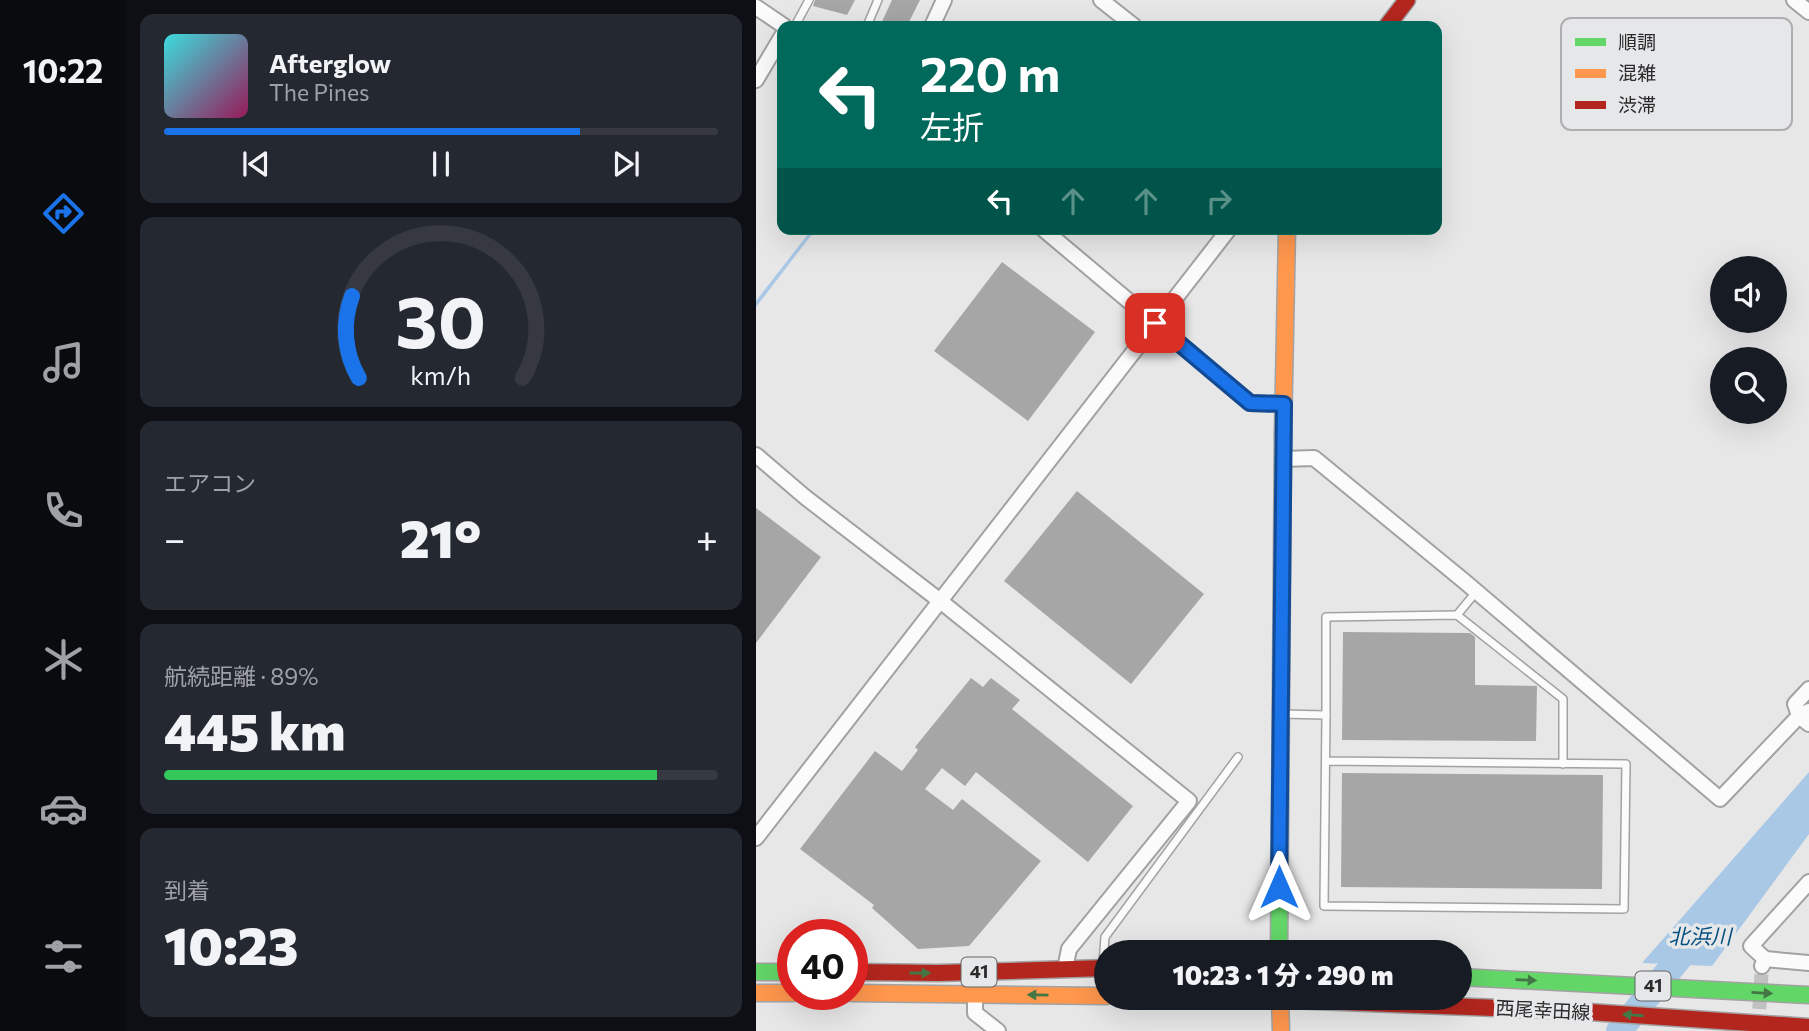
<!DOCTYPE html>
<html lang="ja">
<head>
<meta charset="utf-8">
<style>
  :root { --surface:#171b24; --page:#242831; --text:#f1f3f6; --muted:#9ea1a6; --line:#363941; --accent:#1a73e8 }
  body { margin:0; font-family:Commissioner,"Noto Sans JP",sans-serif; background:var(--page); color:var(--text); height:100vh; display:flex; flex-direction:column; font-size:26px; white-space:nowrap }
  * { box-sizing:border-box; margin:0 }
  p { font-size:23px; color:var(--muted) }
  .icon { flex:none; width:38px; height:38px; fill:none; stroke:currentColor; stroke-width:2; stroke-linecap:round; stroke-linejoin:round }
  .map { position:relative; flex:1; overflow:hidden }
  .sheet { display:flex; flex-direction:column; gap:14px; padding:14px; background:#0d0f14; width:630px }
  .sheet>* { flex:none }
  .banner { position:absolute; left:21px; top:21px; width:665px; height:214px; border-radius:14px; box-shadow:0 7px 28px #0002; background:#00695c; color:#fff; overflow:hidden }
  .controls { position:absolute; left:954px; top:256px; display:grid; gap:14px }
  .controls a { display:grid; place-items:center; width:77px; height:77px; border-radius:50%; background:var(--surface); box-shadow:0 7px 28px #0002; font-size:35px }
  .speed { position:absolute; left:21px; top:919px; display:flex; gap:14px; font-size:35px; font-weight:700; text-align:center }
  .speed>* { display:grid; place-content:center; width:91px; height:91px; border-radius:50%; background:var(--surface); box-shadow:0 7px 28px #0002; line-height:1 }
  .speed .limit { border:10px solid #d22; background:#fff; color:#111 }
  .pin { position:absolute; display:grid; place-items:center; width:60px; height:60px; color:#fff; margin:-30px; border-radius:14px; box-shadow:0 4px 10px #0006 }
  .me { position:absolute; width:77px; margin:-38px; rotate:0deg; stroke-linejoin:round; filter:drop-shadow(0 0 5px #0008) }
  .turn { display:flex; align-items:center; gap:24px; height:147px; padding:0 28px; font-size:32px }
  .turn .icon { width:91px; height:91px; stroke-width:2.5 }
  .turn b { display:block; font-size:49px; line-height:60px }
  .lanes { display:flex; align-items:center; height:66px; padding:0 28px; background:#0003; justify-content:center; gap:35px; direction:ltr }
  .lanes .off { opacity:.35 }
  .big { font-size:52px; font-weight:800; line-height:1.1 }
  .sheet .tile { flex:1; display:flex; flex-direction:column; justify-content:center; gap:10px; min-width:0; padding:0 24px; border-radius:14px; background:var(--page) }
  .sheet .dial { align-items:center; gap:0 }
  .dial svg { height:182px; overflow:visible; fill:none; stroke:var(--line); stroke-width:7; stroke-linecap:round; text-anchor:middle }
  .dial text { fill:var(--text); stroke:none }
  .song { display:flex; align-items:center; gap:21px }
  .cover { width:84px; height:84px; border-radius:10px; background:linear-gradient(135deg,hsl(180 70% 55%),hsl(330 70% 35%)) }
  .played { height:7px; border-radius:4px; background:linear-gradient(90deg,var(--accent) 75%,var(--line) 75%) }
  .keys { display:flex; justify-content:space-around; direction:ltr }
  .heat { display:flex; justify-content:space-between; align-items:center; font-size:38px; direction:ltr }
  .charge { height:10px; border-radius:5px; background:linear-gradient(90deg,#34c759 89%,var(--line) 0) }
  .trip { position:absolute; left:338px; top:940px; width:378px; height:70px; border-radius:35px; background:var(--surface); box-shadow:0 7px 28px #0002; font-weight:800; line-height:70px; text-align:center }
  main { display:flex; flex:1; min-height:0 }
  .menu { display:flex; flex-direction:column; width:126px; justify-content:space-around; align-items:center; background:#090b0e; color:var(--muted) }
  .menu .icon { width:49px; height:49px }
  .menu .current { color:var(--accent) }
  .menu b { font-size:32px; color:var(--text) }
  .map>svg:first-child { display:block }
  .water { fill:#a9c8e6 }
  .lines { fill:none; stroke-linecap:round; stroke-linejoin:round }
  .river { stroke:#a9c8e6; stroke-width:26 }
  .building { fill:#a7a6a7 }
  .street-tunnel { stroke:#c1c1c2; stroke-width:14; stroke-dasharray:14 7; stroke-linecap:butt }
  .lane-casing { stroke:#a2a2a3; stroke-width:10 }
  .street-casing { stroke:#a2a2a3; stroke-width:18 }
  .fast-casing { stroke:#a2a2a3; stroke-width:19 }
  .slow-casing { stroke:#a2a2a3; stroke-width:19 }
  .jam-casing { stroke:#a2a2a3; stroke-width:19 }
  .lane { stroke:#fbfbfc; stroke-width:7 }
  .street { stroke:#fbfbfc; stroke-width:14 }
  .fast { stroke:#63d668; stroke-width:16 }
  .slow { stroke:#ff974d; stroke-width:16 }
  .jam { stroke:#b3261e; stroke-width:16 }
  .oneway { fill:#447746 }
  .route-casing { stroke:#114b97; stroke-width:18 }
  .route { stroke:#1a73e8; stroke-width:12 }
  .labels { text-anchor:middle; stroke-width:7; stroke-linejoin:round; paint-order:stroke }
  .shield { fill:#e6e7e9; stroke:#626364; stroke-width:2 }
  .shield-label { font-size:18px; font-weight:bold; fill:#2a2a2b }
  .street-label { font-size:19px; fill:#2a2a2b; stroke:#e6e7e9 }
  .water-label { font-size:21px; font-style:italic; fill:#044f81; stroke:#e6e7e9 }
  .key { fill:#e6e7e9; stroke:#aeaeb0; stroke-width:2 }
  .key-label { font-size:19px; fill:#2a2a2b }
</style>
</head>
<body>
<main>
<nav class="menu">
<b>10:22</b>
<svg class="icon current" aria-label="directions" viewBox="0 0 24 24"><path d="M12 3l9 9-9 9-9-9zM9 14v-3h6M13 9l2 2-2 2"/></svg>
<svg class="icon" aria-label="music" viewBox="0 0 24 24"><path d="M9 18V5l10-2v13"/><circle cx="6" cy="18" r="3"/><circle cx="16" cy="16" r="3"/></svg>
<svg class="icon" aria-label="phone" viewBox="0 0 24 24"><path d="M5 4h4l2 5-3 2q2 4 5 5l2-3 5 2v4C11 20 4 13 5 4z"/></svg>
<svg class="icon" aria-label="climate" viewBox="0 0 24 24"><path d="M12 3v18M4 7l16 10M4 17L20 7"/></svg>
<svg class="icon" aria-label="car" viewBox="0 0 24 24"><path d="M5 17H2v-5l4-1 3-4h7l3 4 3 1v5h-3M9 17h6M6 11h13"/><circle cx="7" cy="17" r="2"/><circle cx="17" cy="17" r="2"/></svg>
<svg class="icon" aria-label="filters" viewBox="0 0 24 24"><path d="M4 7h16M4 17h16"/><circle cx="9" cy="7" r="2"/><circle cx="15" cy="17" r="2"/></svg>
</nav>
<section class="sheet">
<div class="tile">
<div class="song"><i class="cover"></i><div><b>Afterglow</b><p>The Pines</p></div></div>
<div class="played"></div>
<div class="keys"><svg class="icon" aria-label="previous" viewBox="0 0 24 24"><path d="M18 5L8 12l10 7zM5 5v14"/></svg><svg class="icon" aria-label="pause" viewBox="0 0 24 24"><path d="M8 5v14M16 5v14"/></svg><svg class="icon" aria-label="next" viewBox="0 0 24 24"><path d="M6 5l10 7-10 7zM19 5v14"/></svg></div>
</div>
<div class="tile dial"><svg viewBox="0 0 100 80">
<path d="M14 69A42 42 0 1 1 86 69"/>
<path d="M14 69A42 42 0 0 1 11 33" stroke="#1a73e8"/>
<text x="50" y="56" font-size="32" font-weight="700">30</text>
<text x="50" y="72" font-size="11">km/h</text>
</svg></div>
<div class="tile"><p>エアコン</p>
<div class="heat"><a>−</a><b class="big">21°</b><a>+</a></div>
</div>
<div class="tile"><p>航続距離 · 89%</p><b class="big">445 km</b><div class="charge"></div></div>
<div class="tile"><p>到着</p><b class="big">10:23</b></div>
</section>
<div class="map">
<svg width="1053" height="1031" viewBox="0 0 1053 1031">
  <rect width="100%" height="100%" fill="#e7e7e8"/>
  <!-- water -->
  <g class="water">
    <polygon points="56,229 60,229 0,307 0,301"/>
    <polygon points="1053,772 1053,834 956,966 886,963"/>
  </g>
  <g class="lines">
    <!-- river -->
    <polyline class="river" points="863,1031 940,938"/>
  </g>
  <!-- building -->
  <g class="building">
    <polygon points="59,0 99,0 91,15 57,6"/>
    <polygon points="136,0 164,0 151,26 124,26"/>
    <polygon points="246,262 339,332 272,421 178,351"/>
    <polygon points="321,491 448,594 375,684 248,581"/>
    <polygon points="0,508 65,557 0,643"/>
    <polygon points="587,632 714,633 719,637 719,685 781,686 780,741 586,740"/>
    <polygon points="215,678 227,687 235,678 264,700 256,709 377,806 332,862 220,772 209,786 186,768 169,789 197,810 206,799 285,861 213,946 162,949 116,908 118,905 44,849 119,751 146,771 162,750 159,747"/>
    <polygon points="586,773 847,775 846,889 585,887"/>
  </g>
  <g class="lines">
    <!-- street-tunnel -->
    <polyline class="street-tunnel" points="1002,1030 1006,966"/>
    <defs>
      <g id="lane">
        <polyline points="39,26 53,0"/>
        <polyline points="111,26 122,0"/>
        <polyline points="701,615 720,592"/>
        <polyline points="525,714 570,715 568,906 868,909 870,764 570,761"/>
        <polyline points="570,715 570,617 701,615 807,699 807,764"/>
        <polyline points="347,964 349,937 482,757"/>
      </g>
      <g id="street">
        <polyline points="345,0 378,26"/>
        <polyline points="1038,0 1053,12"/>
        <polyline points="0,7 28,26"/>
        <polyline points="176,26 188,0"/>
        <polyline points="0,80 26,36"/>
        <polyline points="287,229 494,403 528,404"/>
        <polyline points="0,455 49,497 183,600 433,801 313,949 309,969"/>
        <polyline points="527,459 558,458 708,581 964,799 1043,716 1053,711"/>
        <polyline points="1053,689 1039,704 1043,716 1053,724"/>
        <polyline points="0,838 473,229"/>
        <polyline points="1009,959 1053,963"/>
        <polyline points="1006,966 1009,959 995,946 1053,882"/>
        <polyline points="219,994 219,1013 242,1031"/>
      </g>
      <g id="fast">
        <polyline points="523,952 527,433"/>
        <polyline points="0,972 37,972"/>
        <polyline points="704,977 1053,995"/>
      </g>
      <g id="slow">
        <polyline points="527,433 531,229"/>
        <polyline points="0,993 37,993"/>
        <polyline points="96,993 350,996"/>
        <polyline points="524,998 525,1031"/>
      </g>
      <g id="jam">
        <polyline points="631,26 651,0"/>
        <polyline points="96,972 183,973 350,968"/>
        <polyline points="479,998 819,1011 1053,1027"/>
      </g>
    </defs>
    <!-- lane casing -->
    <use href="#lane" class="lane-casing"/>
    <!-- street casing -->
    <use href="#street" class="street-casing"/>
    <!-- fast casing -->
    <use href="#fast" class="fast-casing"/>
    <!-- slow casing -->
    <use href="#slow" class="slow-casing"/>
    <!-- jam casing -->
    <use href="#jam" class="jam-casing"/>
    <!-- lane -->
    <use href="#lane" class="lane"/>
    <!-- street -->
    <use href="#street" class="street"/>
    <!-- fast -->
    <use href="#fast" class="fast"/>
    <!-- slow -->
    <use href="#slow" class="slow"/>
    <!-- jam -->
    <use href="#jam" class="jam"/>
  </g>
  <!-- one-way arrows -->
  <defs><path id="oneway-solid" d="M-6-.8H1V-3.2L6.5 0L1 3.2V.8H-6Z" transform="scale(1.75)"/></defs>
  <g class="oneway">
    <use href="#oneway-solid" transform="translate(164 973)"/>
    <use href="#oneway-solid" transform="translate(770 980) rotate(2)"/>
    <use href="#oneway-solid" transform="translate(1006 993) rotate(3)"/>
    <use href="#oneway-solid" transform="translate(282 995) rotate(-179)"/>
    <use href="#oneway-solid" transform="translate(877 1015) rotate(-176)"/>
  </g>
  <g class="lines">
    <defs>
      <polyline id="route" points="399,323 494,403 528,404 523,887"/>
    </defs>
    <!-- route casing -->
    <use href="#route" class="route-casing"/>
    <!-- route -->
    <use href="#route" class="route"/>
  </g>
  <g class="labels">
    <!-- shield labels -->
    <g class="shield">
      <rect x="205.5" y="957.5" width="35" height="29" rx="5"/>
      <rect x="879.5" y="971.5" width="35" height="29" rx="5"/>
    </g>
    <g class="shield-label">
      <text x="223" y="978">41</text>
      <text x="897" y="992">41</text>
    </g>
    <!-- street labels -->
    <g class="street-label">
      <text transform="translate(787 1010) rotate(3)" y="7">西尾幸田線</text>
    </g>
    <!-- water labels -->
    <g class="water-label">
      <text x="944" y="944">北浜川</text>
    </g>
  </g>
  <!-- legend -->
  <rect x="805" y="18" width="231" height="112" rx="10" class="key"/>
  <rect x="819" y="38" width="31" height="8" fill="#63d668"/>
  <rect x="819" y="69" width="31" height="9" fill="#ff974d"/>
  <rect x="819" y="101" width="31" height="8" fill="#b3261e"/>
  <g class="key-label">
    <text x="862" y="49">順調</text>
    <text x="862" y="80">混雑</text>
    <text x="862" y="112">渋滞</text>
  </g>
</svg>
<div class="controls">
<a><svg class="icon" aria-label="sound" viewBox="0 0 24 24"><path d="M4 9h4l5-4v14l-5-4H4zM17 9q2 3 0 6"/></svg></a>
<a><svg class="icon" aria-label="search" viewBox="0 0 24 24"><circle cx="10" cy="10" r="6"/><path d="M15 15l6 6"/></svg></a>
</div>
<div class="speed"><div class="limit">40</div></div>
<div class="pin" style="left:399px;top:323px;background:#d93025"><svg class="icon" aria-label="arrive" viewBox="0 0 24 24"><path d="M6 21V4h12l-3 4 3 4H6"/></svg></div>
<svg class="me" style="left:523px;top:887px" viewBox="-20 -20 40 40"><path d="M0-17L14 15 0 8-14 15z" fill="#1a73e8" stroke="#fff" stroke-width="4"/></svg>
<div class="trip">10:23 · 1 分 · 290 m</div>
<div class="banner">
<div class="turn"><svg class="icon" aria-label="left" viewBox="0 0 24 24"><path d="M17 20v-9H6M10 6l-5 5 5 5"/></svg><div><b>220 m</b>左折</div></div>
<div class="lanes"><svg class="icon" aria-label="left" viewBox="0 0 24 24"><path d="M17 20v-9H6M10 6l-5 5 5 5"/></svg><svg class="icon off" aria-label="ahead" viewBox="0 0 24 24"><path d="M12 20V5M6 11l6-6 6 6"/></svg><svg class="icon off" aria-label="ahead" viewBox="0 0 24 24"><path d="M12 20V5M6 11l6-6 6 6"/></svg><svg class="icon off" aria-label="right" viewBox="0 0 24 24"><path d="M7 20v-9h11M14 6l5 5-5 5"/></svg></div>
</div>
</div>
</main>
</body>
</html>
